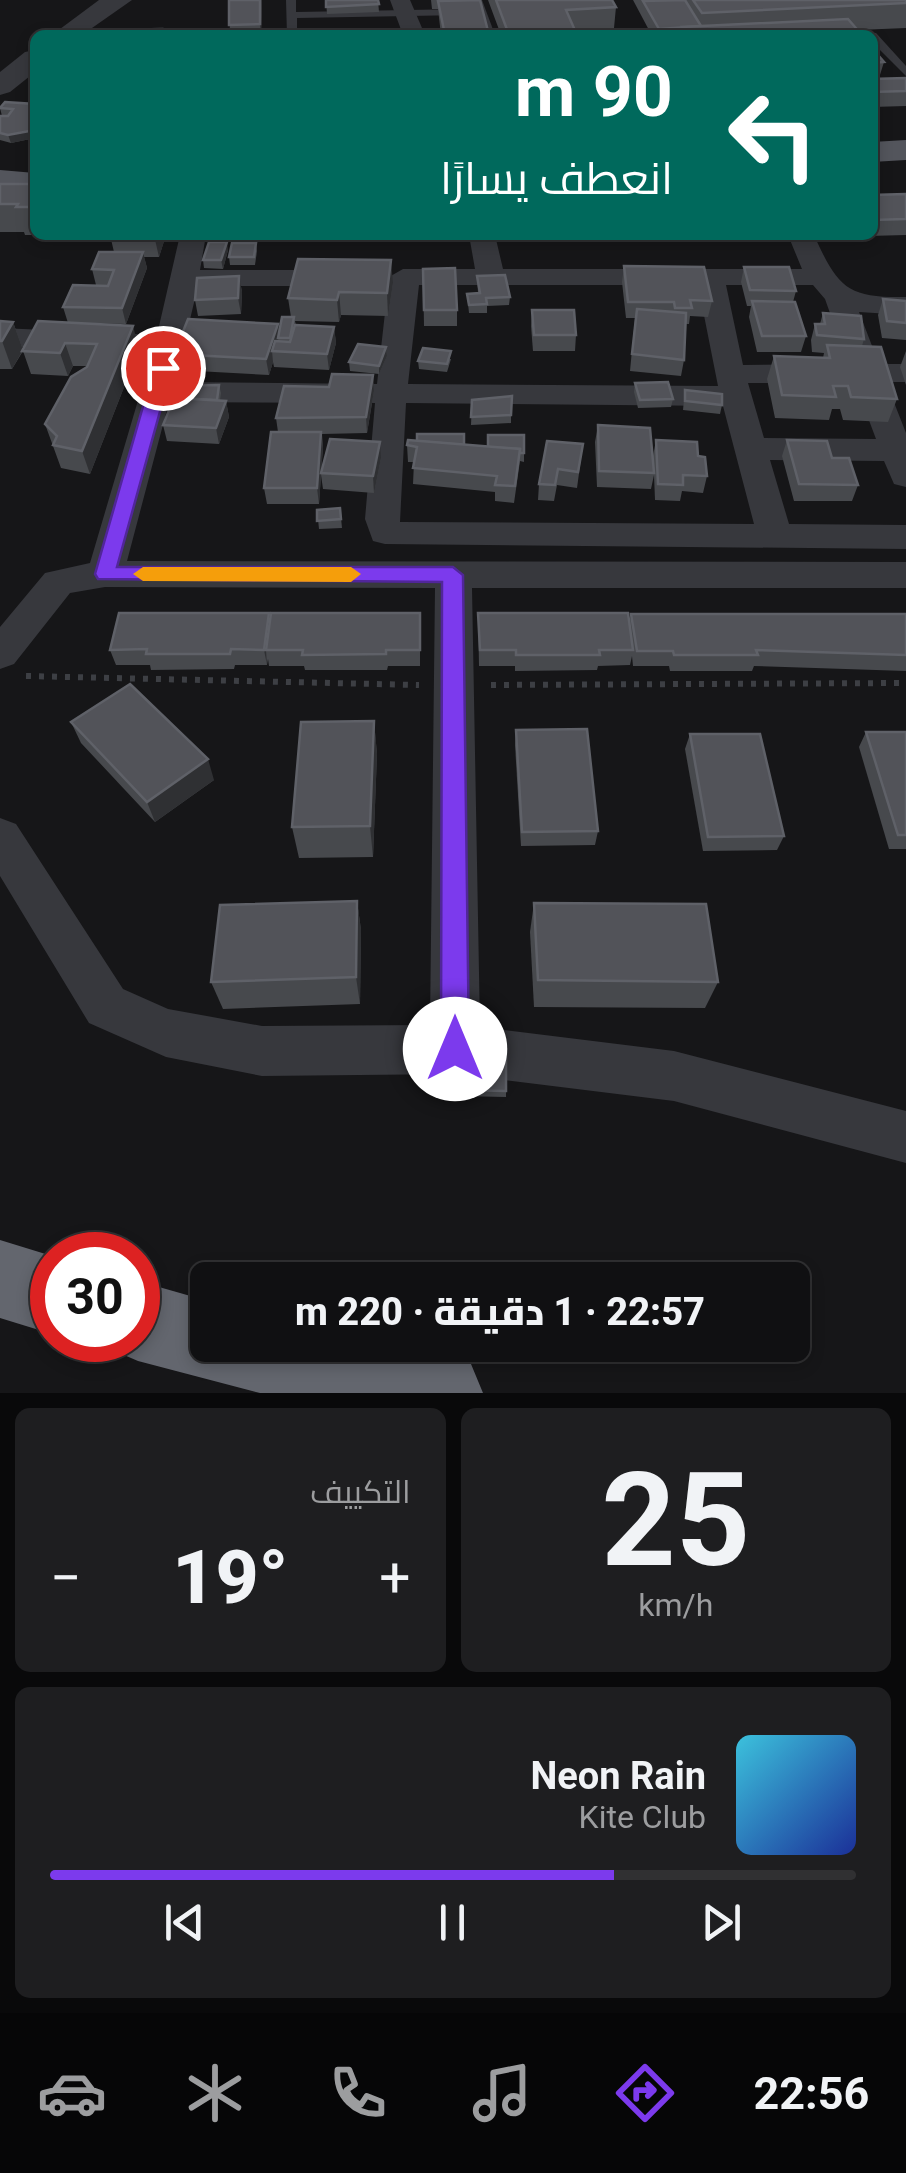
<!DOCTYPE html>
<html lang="ar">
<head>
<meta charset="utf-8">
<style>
  :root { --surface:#101012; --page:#1e1e20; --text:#f1f3f6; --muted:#9c9d9f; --line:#303032; --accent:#7c3aed }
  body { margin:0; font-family:Roboto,Cairo,sans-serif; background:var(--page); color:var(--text); direction:rtl; height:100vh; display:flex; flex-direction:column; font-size:38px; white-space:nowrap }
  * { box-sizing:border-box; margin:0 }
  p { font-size:32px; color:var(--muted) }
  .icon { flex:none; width:55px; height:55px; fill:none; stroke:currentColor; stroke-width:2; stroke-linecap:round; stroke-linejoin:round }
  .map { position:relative; height:1393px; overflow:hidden; direction:ltr }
  .side { display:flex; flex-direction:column; gap:15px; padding:15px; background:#09090a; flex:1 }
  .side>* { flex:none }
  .guide { position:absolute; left:30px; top:30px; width:848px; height:210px; border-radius:15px; box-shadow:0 5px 15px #0003,0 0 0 2px var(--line); direction:rtl; background:#00695c; color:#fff; overflow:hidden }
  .speed { position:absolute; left:30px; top:1232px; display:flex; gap:20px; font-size:50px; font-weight:700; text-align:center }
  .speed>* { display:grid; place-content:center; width:130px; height:130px; border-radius:50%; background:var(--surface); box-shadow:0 5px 15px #0003,0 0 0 2px var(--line); line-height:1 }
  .speed .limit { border:15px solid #d22; background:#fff; color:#111 }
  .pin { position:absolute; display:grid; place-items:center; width:85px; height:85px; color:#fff; margin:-42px; border:5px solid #fff; border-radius:50%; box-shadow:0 2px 10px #0007 }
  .me { position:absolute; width:110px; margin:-55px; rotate:0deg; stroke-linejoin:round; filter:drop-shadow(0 0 8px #0008) }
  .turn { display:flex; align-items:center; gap:35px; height:210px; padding:0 40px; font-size:45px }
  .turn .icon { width:130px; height:130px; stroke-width:2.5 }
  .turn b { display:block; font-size:70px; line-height:85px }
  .big { font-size:75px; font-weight:800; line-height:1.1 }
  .side .widget { flex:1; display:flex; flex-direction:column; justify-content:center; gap:15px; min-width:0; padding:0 35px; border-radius:15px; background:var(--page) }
  .side .dial { align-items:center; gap:0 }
  .dial b { font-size:130px; line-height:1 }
  .song { display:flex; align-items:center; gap:30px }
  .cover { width:120px; height:120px; border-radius:15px; background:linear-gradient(135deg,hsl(190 70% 55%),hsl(230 70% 35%)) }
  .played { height:10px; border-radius:5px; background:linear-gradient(90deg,var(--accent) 70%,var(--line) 70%) }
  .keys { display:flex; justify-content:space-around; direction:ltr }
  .heat { display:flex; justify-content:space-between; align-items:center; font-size:55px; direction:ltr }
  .side .tiles { flex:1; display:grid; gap:15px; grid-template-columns:1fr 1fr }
  .widget:last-child { grid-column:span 2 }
  .trip { position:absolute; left:190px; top:1262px; width:620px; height:100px; border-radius:15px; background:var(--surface); box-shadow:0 5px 15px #0003,0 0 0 2px var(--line); font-weight:800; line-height:100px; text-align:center; direction:rtl }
  .tabs { display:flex; height:160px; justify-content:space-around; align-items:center; background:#060607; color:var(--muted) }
  .tabs .icon { width:70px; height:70px }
  .tabs .selected { color:var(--accent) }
  .tabs b { font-size:45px; color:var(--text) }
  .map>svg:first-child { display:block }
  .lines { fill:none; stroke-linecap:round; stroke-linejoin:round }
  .path { stroke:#3d3f44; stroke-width:6; stroke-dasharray:5 8; stroke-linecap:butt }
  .service { fill:#37383d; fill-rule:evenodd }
  .minor { fill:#37383d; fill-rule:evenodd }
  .tertiary { fill:#37383d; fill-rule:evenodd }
  .primary { fill:#53555c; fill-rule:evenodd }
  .motorway { fill:#63666e; fill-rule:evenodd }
  .wall { fill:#47494d }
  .shaded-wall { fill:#2f3033 }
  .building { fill:#525359; stroke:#5f6168; stroke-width:2.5 }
  .route { fill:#7c3aed; stroke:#51269a; stroke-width:2.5 }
  .slow { fill:#f59e0b }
</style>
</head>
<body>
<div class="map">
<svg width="906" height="1393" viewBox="0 0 906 1393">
  <rect width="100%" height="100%" fill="#161618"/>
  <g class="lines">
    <!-- path -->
    <g class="path">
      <polyline points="26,676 419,685"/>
      <polyline points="491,685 906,683"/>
    </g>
    <!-- service -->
    <g class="service">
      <polygon points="286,0 296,0 296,12 464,9 469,12 464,15 297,18 297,34 287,35"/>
      <polygon points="472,0 482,0 495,35 485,35"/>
      <polygon points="868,33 876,33 906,66 906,76 872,42 872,35 867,35"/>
    </g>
    <!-- minor -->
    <g class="minor">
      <polygon points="390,0 410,0 425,35 403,35"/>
      <path d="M180,235h26l-6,35h145l14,8 -14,8h-147l-23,96 202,2 12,-107 14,-8h72l-6,-34h26l8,34h299l-14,-34h26c24,53 33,63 92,62v18l-47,-3 20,52h27v18h-20l20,51v54l-12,-3 -10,-23 -114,-1 19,64 117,1v24l-521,-5 -12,-3 -8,-22 10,-116 -206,-1 -42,159 779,1v26h-434l8,439 194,24 232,60v52l-232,-62 -219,-27 -193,2 -96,-19 -77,-34 -89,-147v-58l16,6 107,165 45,20 94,17 168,-1 5,-437 -330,-1 -35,6 -56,71 -14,5v-42l45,-54 45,-10 62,-210 -152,-7v-18l157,7zM419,285h279l20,101 -310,-2zM726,285h87l12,14 23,65 -105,1zM748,383h107l21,56 -112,-1zM406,403l317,3 31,118 -354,-2z"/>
    </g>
    <!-- tertiary -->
    <g class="tertiary">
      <polygon points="99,0 132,0 82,35 52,35"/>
      <polygon points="35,50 35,72 10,92 0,95 0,72 25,52"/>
    </g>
    <!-- primary -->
    <g class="primary">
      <polygon points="906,140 906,160 872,162 872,142"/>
      <polygon points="0,170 35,173 35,193 0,190"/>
    </g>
    <!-- motorway -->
    <g class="motorway">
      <polygon points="0,1240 52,1256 52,1334 0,1318"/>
      <polygon points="138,1281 208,1301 208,1345 410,1345 471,1364 483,1393 260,1393 138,1361 110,1349 106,1340 138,1340"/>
    </g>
  </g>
  <!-- wall -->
  <g class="wall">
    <polygon points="229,0 262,0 261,35 230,35"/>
    <polygon points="326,0 378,0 379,12 327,14"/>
    <polygon points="431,0 480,0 489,35 441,35 438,9 432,9"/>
    <polygon points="488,0 612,0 616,7 614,28 575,30 577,35 501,35"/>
    <polygon points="633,0 906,0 906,28 858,30 862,35 586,35 650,32"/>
    <polygon points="872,48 884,62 879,78 906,78 906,106 872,107"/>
    <polygon points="35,104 35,138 11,143 0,140 0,116 2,116 0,108"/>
    <polygon points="0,184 35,184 35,235 25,235 24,232 0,232"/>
    <polygon points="906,194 906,235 830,237 829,235 872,235 872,195"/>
    <polygon points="110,235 166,235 159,257 144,257 147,268 126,324 75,323 139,349 90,474 61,468 45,424 88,366 73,366 68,376 31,374 23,351 12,369 0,369 0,321 13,322 23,350 68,323 63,307 96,285 92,269 114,252"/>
    <polygon points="256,243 257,251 255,265 230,265 229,257"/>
    <polygon points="228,250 223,269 204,268 203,260"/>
    <polygon points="624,266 712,301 708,317 690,316 689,324 686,324 684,360 681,376 630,371 635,318 626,318 622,282"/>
    <polygon points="744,267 796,291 793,302 806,336 801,352 757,352 749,317 751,306 747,306 741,282"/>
    <polygon points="423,269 457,310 457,326 424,326"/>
    <polygon points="239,276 242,292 241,314 198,316 195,300"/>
    <polygon points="477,276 510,297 509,305 487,306 487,313 469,313 467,294 478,293"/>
    <polygon points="393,283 388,316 341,315 339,322 295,321 296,325 334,327 336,343 329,370 274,367 273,362 269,375 178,370 174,354 278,324 279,332 291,317 288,298"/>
    <polygon points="883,299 906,301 906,340 882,338 878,315"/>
    <polygon points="532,310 576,335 575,351 533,351 531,326"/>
    <polygon points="823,313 864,339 862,346 897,399 888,422 843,420 840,409 832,409 829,420 775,418 767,379 774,356 823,358 824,353 812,352 811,340 815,324 820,324"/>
    <polygon points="386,347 387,356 379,374 350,371 349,362"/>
    <polygon points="906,351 906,385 900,367"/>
    <polygon points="451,359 447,372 419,369 418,361"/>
    <polygon points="373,375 374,391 367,433 322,434 323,448 321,470 381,458 374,493 323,489 321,475 319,504 267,504 264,488 278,432 276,418 329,387"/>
    <polygon points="635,383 673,399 671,407 638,408 634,392"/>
    <polygon points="219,385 221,393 220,400 226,401 229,417 219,444 167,441 163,425"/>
    <polygon points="685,390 722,405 720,414 683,410"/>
    <polygon points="472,400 511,415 511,423 471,425"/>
    <polygon points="598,425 653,456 656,440 698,456 707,476 703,493 682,491 680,501 655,500 654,475 651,489 597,487 595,442"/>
    <polygon points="787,440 832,458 858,485 852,501 794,501 782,456"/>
    <polygon points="583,444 577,488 557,485 554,501 538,500 539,484"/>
    <polygon points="407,445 464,445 524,453 524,462 520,461 514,503 495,501 495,492 413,484 414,462 408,462"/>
    <polygon points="340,508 342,528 319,529 317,510"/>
    <polygon points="420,613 420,666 388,666 387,670 305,670 304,666 269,666 268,659 267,665 235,665 234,669 151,670 150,665 116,665 110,650 270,620"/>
    <polygon points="478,613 629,624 631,614 906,614 906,671 754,666 752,671 670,671 669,666 633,666 632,656 630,665 598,666 597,670 515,671 515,666 479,666"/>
    <polygon points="374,721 377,754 373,857 299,858 292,827"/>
    <polygon points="71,722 214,780 155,822 81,743"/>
    <polygon points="516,730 598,831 595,845 521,846 515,745"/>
    <polygon points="866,732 906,732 906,849 889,849 859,747"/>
    <polygon points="690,734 784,836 777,850 703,851 685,749"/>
    <polygon points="357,901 361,930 360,1004 223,1009 211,982"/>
    <polygon points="534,903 718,982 705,1008 534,1007 530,932"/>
    <polygon points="461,1049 506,1091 506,1097 459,1096"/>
  </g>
  <!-- shaded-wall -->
  <g class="shaded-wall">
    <polygon points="260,0 262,0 261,35 260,24"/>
    <polygon points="35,130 35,138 11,143 8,135"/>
    <polygon points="154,235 166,235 159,257"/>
    <polygon points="227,242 228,250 223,269 221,260"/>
    <polygon points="143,252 147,268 126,324 122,308"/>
    <polygon points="391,260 393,283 388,316 387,293"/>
    <polygon points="239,276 242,292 241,314 238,298"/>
    <polygon points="339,292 341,315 339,322 337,300"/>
    <polygon points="13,322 23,350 12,369 2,341"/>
    <polygon points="278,324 280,338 278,338 279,344 272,351 273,362 269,375 266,359"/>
    <polygon points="133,326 139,349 90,474 82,451"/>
    <polygon points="334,327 336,343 329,370 327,354"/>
    <polygon points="65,343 73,366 68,376 60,353"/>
    <polygon points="386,347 387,356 379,374 379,366"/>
    <polygon points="373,375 374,391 367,433 366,417"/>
    <polygon points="226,401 229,417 219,444 216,428"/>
    <polygon points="321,432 323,448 319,504 317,488"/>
    <polygon points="380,442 381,458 374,493 373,476"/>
    <polygon points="269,613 272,628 266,650 267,665 264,650"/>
    <polygon points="374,721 377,754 373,857 370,826"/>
    <polygon points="208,759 214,780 155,822 147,802"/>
    <polygon points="357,901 361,930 360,1004 356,977"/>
  </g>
  <!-- building -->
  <g class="building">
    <polygon points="229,0 260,0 260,24 229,25"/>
    <polygon points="326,0 378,0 379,4 326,7"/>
    <polygon points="480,0 489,35 445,35 438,1"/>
    <polygon points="496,0 612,0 616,7 566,10 577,35 509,35"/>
    <polygon points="685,0 701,26 659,29 643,1"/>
    <polygon points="693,0 906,0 906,3 702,13"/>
    <polygon points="848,19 862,35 687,35 682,27"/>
    <polygon points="162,29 161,35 110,35 111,30"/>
    <polygon points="658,32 660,35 586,35"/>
    <polygon points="872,48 884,62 872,63"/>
    <polygon points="906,78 906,91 872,92 872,79"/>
    <polygon points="5,102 35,104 35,116 33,118 35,118 35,130 8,135 0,133 0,116 8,116 13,109 0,108"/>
    <polygon points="0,184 35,184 35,207 16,207 18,204 0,204"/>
    <polygon points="906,194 906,219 872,220 872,195"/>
    <polygon points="209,242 227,242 221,260 203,260"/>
    <polygon points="232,243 256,243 254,257 229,257"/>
    <polygon points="99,252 143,252 122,308 63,307 73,285 108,286 114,270 92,269"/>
    <polygon points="298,259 391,260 387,293 339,292 337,300 288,298"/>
    <polygon points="624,266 704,267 712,301 690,300 692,308 675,308 674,302 628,302"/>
    <polygon points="744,267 789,267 796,291 750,290"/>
    <polygon points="455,268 457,310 424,310 423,269"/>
    <polygon points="505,275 510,297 486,298 487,304 469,305 467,294 480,293 477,276"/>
    <polygon points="239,276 238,298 195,300 197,278"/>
    <polygon points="883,299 906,301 906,323 887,321"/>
    <polygon points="752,301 795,302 806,336 762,336"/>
    <polygon points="637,309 686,313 684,360 632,354"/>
    <polygon points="532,310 574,310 576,335 534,335"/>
    <polygon points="823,313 861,316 864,339 817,335 815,324 825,324"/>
    <polygon points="282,317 294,317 290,338 278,338"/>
    <polygon points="188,319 278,324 266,359 174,354"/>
    <polygon points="0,321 13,322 2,341 0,341"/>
    <polygon points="38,321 133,326 82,451 53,445 57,436 45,424 71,377 87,367 97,344 65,343 60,353 22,351"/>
    <polygon points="295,325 334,327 327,354 272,351 275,341 290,342"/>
    <polygon points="358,344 386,347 379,366 349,362"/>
    <polygon points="827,345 881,347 897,399 851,397 848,386 833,386 836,397 782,395 774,356 830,358"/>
    <polygon points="423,348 451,351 447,364 418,361"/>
    <polygon points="332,374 373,375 366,417 276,418 284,386 329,387"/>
    <polygon points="668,382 673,399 640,400 635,383"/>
    <polygon points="219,385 217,400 174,398 176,386"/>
    <polygon points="685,390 722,394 722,405 685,401"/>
    <polygon points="512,396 511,415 471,417 472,400"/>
    <polygon points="174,398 226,401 216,428 163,425"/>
    <polygon points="598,425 650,428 654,473 599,471"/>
    <polygon points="271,432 321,432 317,488 264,488"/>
    <polygon points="417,434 464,434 464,445 417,441"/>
    <polygon points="488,435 524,435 524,453 520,453 520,449 488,447"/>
    <polygon points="330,439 380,442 373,476 321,473"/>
    <polygon points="408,440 520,449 515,486 495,485 497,476 413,468 417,447 407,445"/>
    <polygon points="656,440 697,442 698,456 705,457 707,476 683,475 683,485 658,484"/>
    <polygon points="787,440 827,441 832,458 849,458 858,485 799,484"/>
    <polygon points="547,441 583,444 578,472 558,469 555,485 539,484"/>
    <polygon points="340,508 341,519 317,521 317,510"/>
    <polygon points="119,613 269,613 264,650 231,649 230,654 146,654 147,649 110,650"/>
    <polygon points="271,613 420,613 420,650 386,650 386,654 302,655 303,650 266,650"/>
    <polygon points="478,613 628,613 633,650 599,650 600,655 516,655 516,650 480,650"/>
    <polygon points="631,614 906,614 906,655 756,650 758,655 674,655 673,651 637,651"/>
    <polygon points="130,684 208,759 147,802 71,722"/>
    <polygon points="374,721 370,826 292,827 301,722"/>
    <polygon points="587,729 598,831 522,832 516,730"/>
    <polygon points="866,732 906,732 906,835 898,835"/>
    <polygon points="690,734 760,734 784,836 708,837"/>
    <polygon points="357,901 356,977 211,982 220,905"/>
    <polygon points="534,903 706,904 718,982 538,980"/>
    <polygon points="461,1049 506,1051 506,1091 459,1090"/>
  </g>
  <!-- route -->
  <polygon class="route" points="163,363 172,368 117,567 453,567 463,575 469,1049 465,1059 455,1063 445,1059 441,1049 442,582 98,579 95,574 154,368"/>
  <!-- slow -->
  <polygon class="slow" points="143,567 351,567 361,574 351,582 143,581 133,574"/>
</svg>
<div class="speed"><div class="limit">30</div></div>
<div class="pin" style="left:163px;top:368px;background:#d93025"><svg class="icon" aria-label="arrive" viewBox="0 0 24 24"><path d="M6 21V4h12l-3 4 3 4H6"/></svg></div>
<svg class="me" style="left:455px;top:1049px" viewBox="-20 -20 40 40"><circle r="19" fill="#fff"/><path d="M0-13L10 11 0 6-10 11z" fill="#7c3aed"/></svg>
<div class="trip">22:57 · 1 دقيقة · 220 m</div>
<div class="guide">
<div class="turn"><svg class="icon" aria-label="left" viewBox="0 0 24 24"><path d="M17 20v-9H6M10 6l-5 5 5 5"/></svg><div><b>90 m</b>انعطف يسارًا</div></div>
</div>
</div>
<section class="side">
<div class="tiles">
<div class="widget dial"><b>25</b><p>km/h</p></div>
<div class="widget"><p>التكييف</p>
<div class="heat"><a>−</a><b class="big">19°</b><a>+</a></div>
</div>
<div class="widget">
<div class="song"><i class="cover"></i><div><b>Neon Rain</b><p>Kite Club</p></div></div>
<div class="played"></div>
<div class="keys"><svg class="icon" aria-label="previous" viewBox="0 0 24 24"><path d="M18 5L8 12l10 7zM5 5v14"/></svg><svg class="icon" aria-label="pause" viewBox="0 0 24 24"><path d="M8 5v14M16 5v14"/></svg><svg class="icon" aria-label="next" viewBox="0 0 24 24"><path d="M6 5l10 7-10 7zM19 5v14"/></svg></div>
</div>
</div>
</section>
<nav class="tabs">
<b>22:56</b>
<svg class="icon selected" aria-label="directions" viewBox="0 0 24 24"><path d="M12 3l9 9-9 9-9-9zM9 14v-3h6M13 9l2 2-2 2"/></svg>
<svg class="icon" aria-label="music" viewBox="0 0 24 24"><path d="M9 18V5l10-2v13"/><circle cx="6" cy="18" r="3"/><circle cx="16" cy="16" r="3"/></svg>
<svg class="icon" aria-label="phone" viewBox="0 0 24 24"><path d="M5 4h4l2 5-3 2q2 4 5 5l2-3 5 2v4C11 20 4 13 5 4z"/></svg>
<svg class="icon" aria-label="climate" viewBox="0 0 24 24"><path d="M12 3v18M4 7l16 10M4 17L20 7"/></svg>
<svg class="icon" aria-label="car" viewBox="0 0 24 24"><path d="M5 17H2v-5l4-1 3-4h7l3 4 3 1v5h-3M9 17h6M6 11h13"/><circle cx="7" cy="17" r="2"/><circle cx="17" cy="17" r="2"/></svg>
</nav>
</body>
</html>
